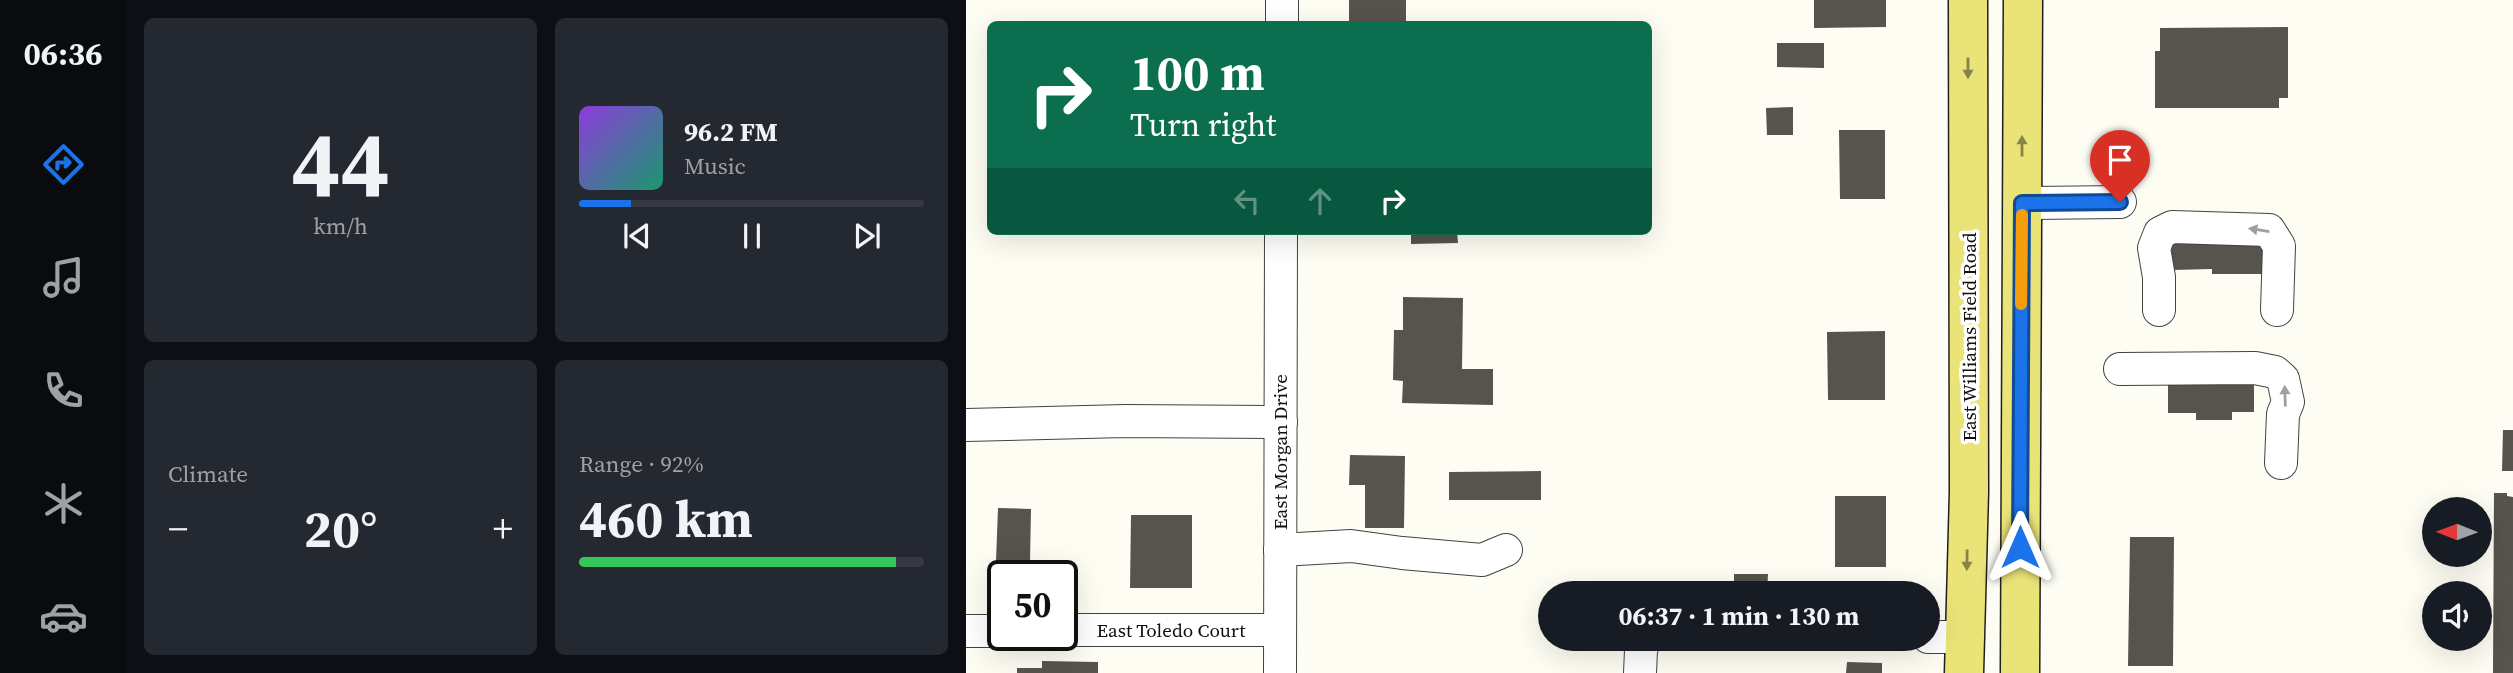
<!DOCTYPE html>
<html lang="en">
<head>
<meta charset="utf-8">
<style>
  :root { --surface:#171b24; --page:#242831; --text:#f1f3f6; --muted:#9ea1a6; --line:#363941; --accent:#1a73e8 }
  body { margin:0; font-family:"Source Serif 4",serif; background:var(--page); color:var(--text); height:100vh; display:flex; flex-direction:column; font-size:26px; white-space:nowrap }
  * { box-sizing:border-box; margin:0 }
  p { font-size:23px; color:var(--muted) }
  .icon { flex:none; width:38px; height:38px; fill:none; stroke:currentColor; stroke-width:2; stroke-linecap:round; stroke-linejoin:round }
  .map { position:relative; flex:1; overflow:hidden }
  .sheet { display:flex; flex-direction:column; gap:18px; padding:18px; background:#0d0f14; width:840px }
  .sheet>* { flex:none }
  .hud { position:absolute; left:21px; top:21px; width:665px; height:214px; border-radius:10px; box-shadow:0 7px 28px #0002; background:#0b6e4f; color:#fff; overflow:hidden }
  .needle { width:46px; rotate:271deg }
  .controls { position:absolute; left:1456px; top:497px; display:grid; gap:14px }
  .controls a { display:grid; place-items:center; width:70px; height:70px; border-radius:50%; background:var(--surface); box-shadow:0 7px 28px #0002; font-size:35px }
  .speed { position:absolute; left:21px; top:560px; display:flex; gap:14px; font-size:35px; font-weight:700; text-align:center }
  .speed>* { display:grid; place-content:center; width:91px; height:91px; border-radius:50%; background:var(--surface); box-shadow:0 7px 28px #0002; line-height:1 }
  .speed .limit { border:4px solid #111; border-radius:10px; background:#fff; color:#111 }
  .pin { position:absolute; display:grid; place-items:center; width:60px; height:60px; color:#fff; margin:-72px -30px; border-radius:50% 50% 50% 0; rotate:-45deg; box-shadow:0 0 7px #0007 }
  .pin .icon { rotate:45deg }
  .me { position:absolute; width:77px; margin:-38px; rotate:0deg; stroke-linejoin:round; filter:drop-shadow(0 0 5px #0008) }
  .turn { display:flex; align-items:center; gap:24px; height:147px; padding:0 28px; font-size:32px }
  .turn .icon { width:91px; height:91px; stroke-width:2.5 }
  .turn b { display:block; font-size:49px; line-height:60px }
  .lanes { display:flex; align-items:center; height:66px; padding:0 28px; background:#0003; justify-content:center; gap:35px; direction:ltr }
  .lanes .off { opacity:.35 }
  .big { font-size:52px; font-weight:700; line-height:1.1 }
  .sheet .tile { flex:1; display:flex; flex-direction:column; justify-content:center; gap:10px; min-width:0; padding:0 24px; border-radius:10px; background:var(--page) }
  .sheet .dial { align-items:center; gap:0 }
  .dial b { font-size:91px; line-height:1 }
  .song { display:flex; align-items:center; gap:21px }
  .cover { width:84px; height:84px; border-radius:10px; background:linear-gradient(135deg,hsl(270 70% 55%),hsl(160 70% 35%)) }
  .played { height:7px; border-radius:4px; background:linear-gradient(90deg,var(--accent) 15%,var(--line) 15%) }
  .keys { display:flex; justify-content:space-around; direction:ltr }
  .heat { display:flex; justify-content:space-between; align-items:center; font-size:38px; direction:ltr }
  .charge { height:10px; border-radius:5px; background:linear-gradient(90deg,#34c759 92%,var(--line) 0) }
  .sheet .tiles { flex:1; display:grid; gap:18px; grid-template-columns:repeat(2,1fr) }
  .trip { position:absolute; left:572px; top:581px; width:402px; height:70px; border-radius:35px; background:var(--surface); box-shadow:0 7px 28px #0002; font-weight:700; line-height:70px; text-align:center }
  main { display:flex; flex:1; min-height:0 }
  .menu { display:flex; flex-direction:column; width:126px; justify-content:space-around; align-items:center; background:#090b0e; color:var(--muted) }
  .menu .icon { width:49px; height:49px }
  .menu .current { color:var(--accent) }
  .menu b { font-size:32px; color:var(--text) }
  .map>svg:first-child { display:block }
  .building { fill:#57534d }
  .lines { fill:none; stroke-linecap:round; stroke-linejoin:round }
  .minor-casing { stroke:#424242; stroke-width:34 }
  .major-casing { stroke:#202020; stroke-width:41 }
  .minor { stroke:#fff; stroke-width:32 }
  .major { stroke:#eae377; stroke-width:38 }
  .oneway { fill:#878448 }
  .oneway2 { fill:#9f9f9f }
  .route-casing { stroke:#114b97; stroke-width:18 }
  .route { stroke:#1a73e8; stroke-width:12 }
  .slow { stroke:#f59e0b; stroke-width:12 }
  .labels { text-anchor:middle; stroke-width:7; stroke-linejoin:round; paint-order:stroke }
  .street-label { font-size:19px; fill:#0f0f0f; stroke:#fff }
</style>
</head>
<body>
<main>
<nav class="menu">
<b>06:36</b>
<svg class="icon current" aria-label="directions" viewBox="0 0 24 24"><path d="M12 3l9 9-9 9-9-9zM9 14v-3h6M13 9l2 2-2 2"/></svg>
<svg class="icon" aria-label="music" viewBox="0 0 24 24"><path d="M9 18V5l10-2v13"/><circle cx="6" cy="18" r="3"/><circle cx="16" cy="16" r="3"/></svg>
<svg class="icon" aria-label="phone" viewBox="0 0 24 24"><path d="M5 4h4l2 5-3 2q2 4 5 5l2-3 5 2v4C11 20 4 13 5 4z"/></svg>
<svg class="icon" aria-label="climate" viewBox="0 0 24 24"><path d="M12 3v18M4 7l16 10M4 17L20 7"/></svg>
<svg class="icon" aria-label="car" viewBox="0 0 24 24"><path d="M5 17H2v-5l4-1 3-4h7l3 4 3 1v5h-3M9 17h6M6 11h13"/><circle cx="7" cy="17" r="2"/><circle cx="17" cy="17" r="2"/></svg>
</nav>
<section class="sheet">
<div class="tiles">
<div class="tile dial"><b>44</b><p>km/h</p></div>
<div class="tile">
<div class="song"><i class="cover"></i><div><b>96.2 FM</b><p>Music</p></div></div>
<div class="played"></div>
<div class="keys"><svg class="icon" aria-label="previous" viewBox="0 0 24 24"><path d="M18 5L8 12l10 7zM5 5v14"/></svg><svg class="icon" aria-label="pause" viewBox="0 0 24 24"><path d="M8 5v14M16 5v14"/></svg><svg class="icon" aria-label="next" viewBox="0 0 24 24"><path d="M6 5l10 7-10 7zM19 5v14"/></svg></div>
</div>
<div class="tile"><p>Climate</p>
<div class="heat"><a>−</a><b class="big">20°</b><a>+</a></div>
</div>
<div class="tile"><p>Range · 92%</p><b class="big">460 km</b><div class="charge"></div></div>
</div>
</section>
<div class="map">
<svg width="1547" height="673" viewBox="0 0 1547 673">
  <rect width="100%" height="100%" fill="#fefdf3"/>
  <!-- building -->
  <g class="building">
    <rect x="383" y="0" width="57" height="24"/>
    <polygon points="848,0 920,0 920,27 848,28"/>
    <polygon points="1322,27 1322,98 1313,98 1313,108 1189,108 1189,51 1194,51 1194,28"/>
    <polygon points="811,43 858,43 858,68 811,67"/>
    <polygon points="827,107 827,135 801,135 800,108"/>
    <polygon points="873,130 919,130 919,199 874,199"/>
    <polygon points="445,231 491,231 492,243 445,244"/>
    <polygon points="1205,238 1303,242 1303,274 1246,274 1246,269 1206,270"/>
    <polygon points="437,297 497,298 496,369 527,369 527,405 436,403 437,381 427,380 428,330 437,330"/>
    <polygon points="919,331 919,400 862,400 861,332"/>
    <polygon points="1202,376 1288,378 1288,412 1266,412 1266,420 1230,420 1230,413 1202,413"/>
    <polygon points="1537,430 1547,430 1547,471 1536,471"/>
    <polygon points="384,455 439,456 438,528 399,528 399,485 383,485"/>
    <polygon points="575,471 575,500 483,500 483,472"/>
    <polygon points="1528,493 1541,493 1541,496 1547,497 1547,673 1527,673"/>
    <rect x="869" y="496" width="51" height="71"/>
    <polygon points="32,508 65,509 64,562 30,561"/>
    <polygon points="165,515 226,515 226,588 164,588"/>
    <polygon points="1164,537 1208,537 1207,666 1162,666"/>
    <polygon points="768,574 802,574 801,593 768,593"/>
    <polygon points="76,661 132,662 132,673 51,673 51,668 76,668"/>
    <polygon points="881,662 916,663 916,673 880,673"/>
  </g>
  <g class="lines">
    <defs>
      <g id="minor">
        <polyline points="316,24 316,0"/>
        <polyline points="1056,203 1154,202"/>
        <polyline points="1193,310 1193,277 1188,248 1194,233 1206,227 1303,230 1313,246 1311,310"/>
        <polyline points="1154,369 1289,368 1309,372 1317,379 1322,402 1317,414 1315,463"/>
        <polyline points="0,425 159,421 315,422"/>
        <polyline points="314,550 385,546 436,553 516,560 540,550"/>
        <polyline points="96,630 314,630"/>
        <polyline points="0,631 37,631"/>
        <polyline points="962,637 999,637"/>
        <polyline points="314,673 315,231"/>
        <polyline points="674,673 675,650 679,639"/>
      </g>
      <g id="major">
        <polyline points="998,673 1003,492 1002,0"/>
        <polyline points="1054,673 1057,0"/>
      </g>
    </defs>
    <!-- minor casing -->
    <use href="#minor" class="minor-casing"/>
    <!-- major casing -->
    <use href="#major" class="major-casing"/>
    <!-- minor -->
    <use href="#minor" class="minor"/>
    <!-- major -->
    <use href="#major" class="major"/>
  </g>
  <!-- one-way arrows -->
  <defs><path id="oneway-solid" d="M-6-.8H1V-3.2L6.5 0L1 3.2V.8H-6Z" transform="scale(1.75)"/></defs>
  <g class="oneway">
    <use href="#oneway-solid" transform="translate(1002 68) rotate(90)"/>
    <use href="#oneway-solid" transform="translate(1056 146) rotate(-90)"/>
    <use href="#oneway-solid" transform="translate(1001 560) rotate(91)"/>
  </g>
  <g class="oneway2">
    <use href="#oneway-solid" transform="translate(1293 230) rotate(-171)"/>
    <use href="#oneway-solid" transform="translate(1319 396) rotate(-92)"/>
  </g>
  <g class="lines">
    <defs>
      <polyline id="route" points="1054,547 1056,203 1154,202"/>
    </defs>
    <!-- route casing -->
    <use href="#route" class="route-casing"/>
    <!-- route -->
    <use href="#route" class="route"/>
    <!-- slow -->
    <polyline class="slow" points="1055,304 1056,215"/>
  </g>
  <g class="labels">
    <!-- street labels -->
    <g class="street-label">
      <text transform="translate(1003 337) rotate(-90)" y="7">East Williams Field Road</text>
      <text transform="translate(314 452) rotate(-90)" y="7">East Morgan Drive</text>
      <text x="205" y="637">East Toledo Court</text>
    </g>
  </g>
</svg>
<div class="controls">
<a><svg class="needle" viewBox="-14 -14 28 28"><path d="M0-13l5 13h-10z" fill="#e53935"/><path d="M0 13l5-13h-10z" fill="#9ea1a6"/></svg></a>
<a><svg class="icon" aria-label="sound" viewBox="0 0 24 24"><path d="M4 9h4l5-4v14l-5-4H4zM17 9q2 3 0 6"/></svg></a>
</div>
<div class="speed"><div class="limit">50</div></div>
<div class="pin" style="left:1154px;top:202px;background:#d93025"><svg class="icon" aria-label="arrive" viewBox="0 0 24 24"><path d="M6 21V4h12l-3 4 3 4H6"/></svg></div>
<svg class="me" style="left:1054px;top:547px" viewBox="-20 -20 40 40"><path d="M0-17L14 15 0 8-14 15z" fill="#1a73e8" stroke="#fff" stroke-width="4"/></svg>
<div class="trip">06:37 · 1 min · 130 m</div>
<div class="hud">
<div class="turn"><svg class="icon" aria-label="right" viewBox="0 0 24 24"><path d="M7 20v-9h11M14 6l5 5-5 5"/></svg><div><b>100 m</b>Turn right</div></div>
<div class="lanes"><svg class="icon off" aria-label="left" viewBox="0 0 24 24"><path d="M17 20v-9H6M10 6l-5 5 5 5"/></svg><svg class="icon off" aria-label="ahead" viewBox="0 0 24 24"><path d="M12 20V5M6 11l6-6 6 6"/></svg><svg class="icon" aria-label="right" viewBox="0 0 24 24"><path d="M7 20v-9h11M14 6l5 5-5 5"/></svg></div>
</div>
</div>
</main>
</body>
</html>
